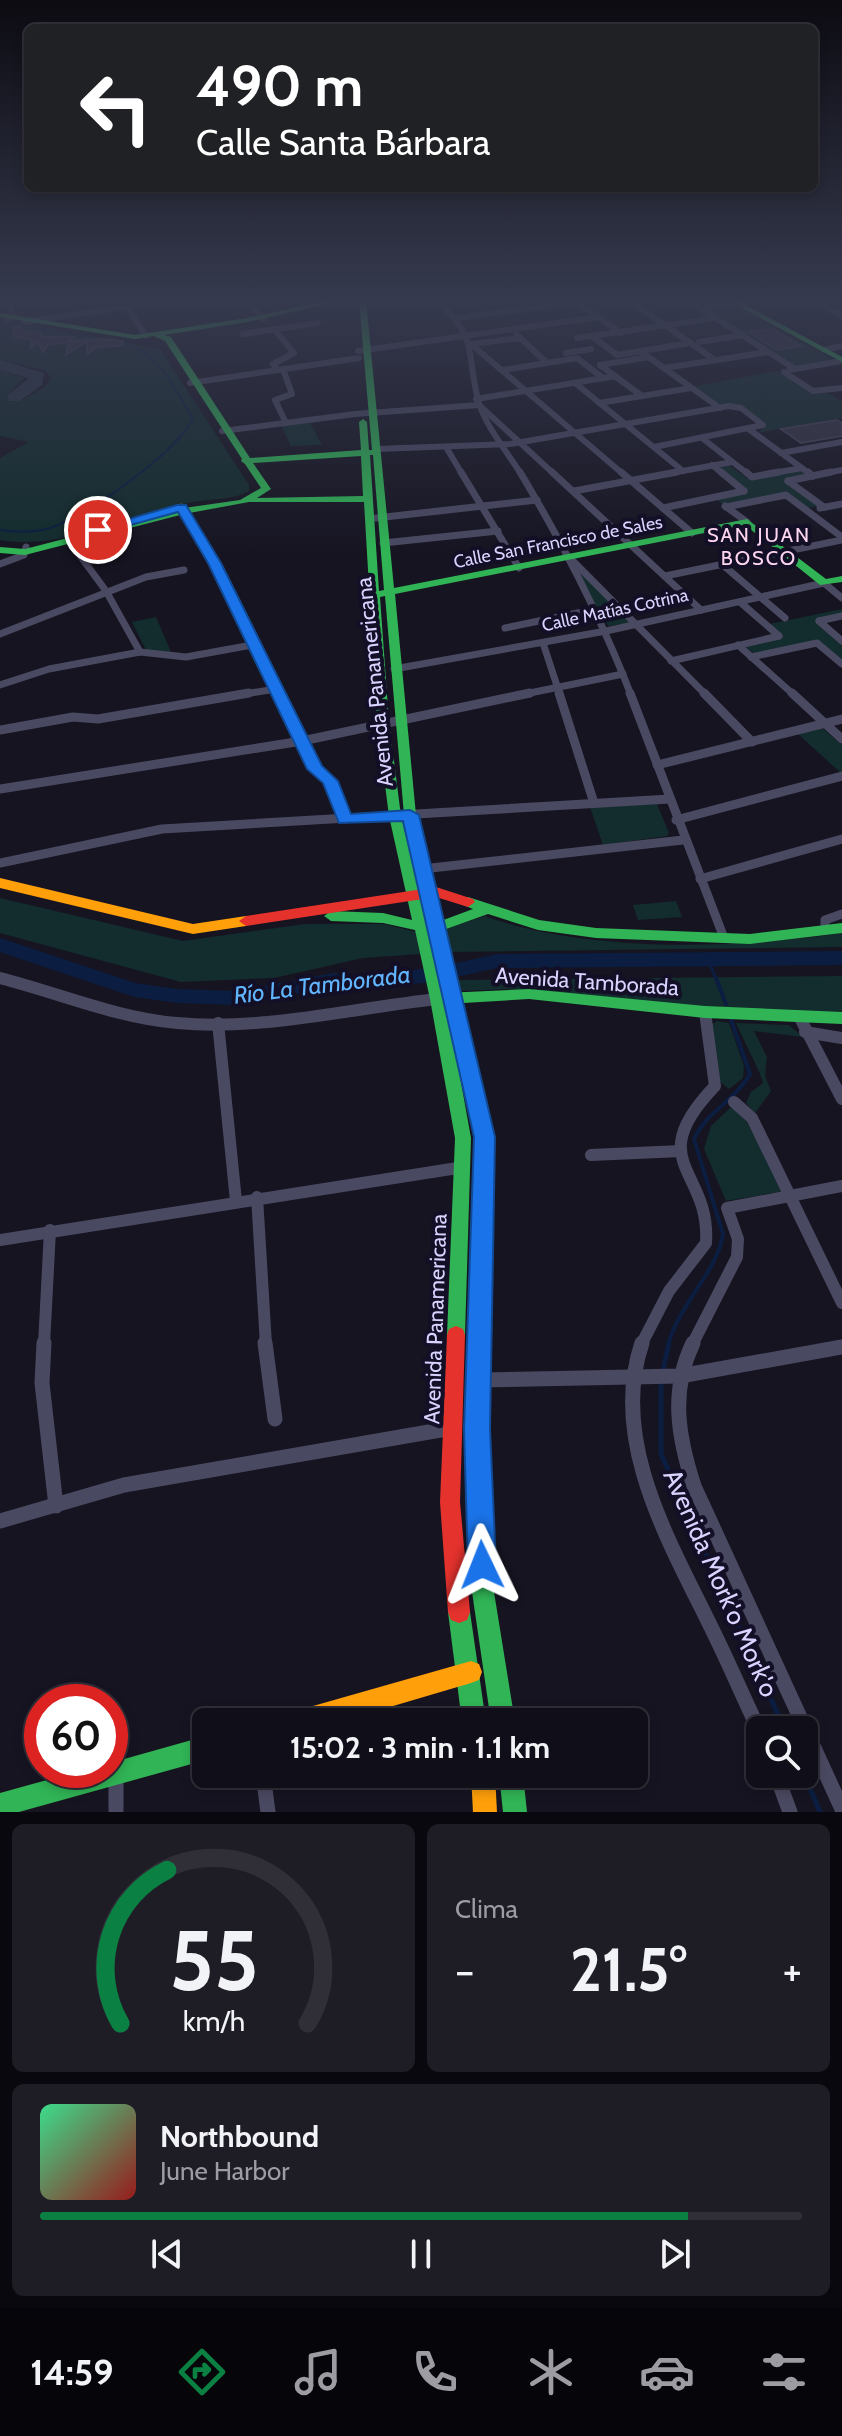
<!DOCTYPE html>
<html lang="es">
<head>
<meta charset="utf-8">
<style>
  :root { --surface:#100f19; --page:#1e1d26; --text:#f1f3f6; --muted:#9c9ca2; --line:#302f38; --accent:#0b8043 }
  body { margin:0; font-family:Cabin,sans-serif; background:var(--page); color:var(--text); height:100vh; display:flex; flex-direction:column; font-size:30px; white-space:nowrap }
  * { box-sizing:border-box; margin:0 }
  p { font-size:26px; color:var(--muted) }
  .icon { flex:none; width:44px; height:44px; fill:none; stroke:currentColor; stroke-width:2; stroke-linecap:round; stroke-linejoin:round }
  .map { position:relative; height:1812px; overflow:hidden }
  .details { display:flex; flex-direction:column; gap:12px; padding:12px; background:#09080e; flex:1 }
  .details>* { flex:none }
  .guide { position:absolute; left:24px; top:24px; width:794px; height:168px; border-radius:12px; box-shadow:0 4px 12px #0003,0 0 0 2px var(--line); background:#202124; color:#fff; overflow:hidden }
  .buttons { position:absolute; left:746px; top:1716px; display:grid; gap:16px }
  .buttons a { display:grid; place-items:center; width:72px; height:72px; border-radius:12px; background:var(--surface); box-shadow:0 4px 12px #0003,0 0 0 2px var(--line); font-size:40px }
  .speed { position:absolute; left:24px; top:1684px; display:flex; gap:16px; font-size:40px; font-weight:700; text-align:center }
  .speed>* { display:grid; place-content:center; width:104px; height:104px; border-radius:50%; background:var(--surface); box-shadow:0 4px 12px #0003,0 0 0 2px var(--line); line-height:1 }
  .speed .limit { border:12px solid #d22; background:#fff; color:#111 }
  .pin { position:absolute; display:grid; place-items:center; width:68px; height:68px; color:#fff; margin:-34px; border:4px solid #fff; border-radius:50%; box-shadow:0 2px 8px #0007 }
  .me { position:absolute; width:88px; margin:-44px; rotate:358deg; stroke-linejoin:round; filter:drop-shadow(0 0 6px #0008) }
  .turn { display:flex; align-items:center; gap:28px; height:168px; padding:0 40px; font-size:36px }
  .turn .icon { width:104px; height:104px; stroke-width:2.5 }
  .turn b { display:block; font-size:56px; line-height:68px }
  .big { font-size:60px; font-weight:700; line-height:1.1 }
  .details .card { flex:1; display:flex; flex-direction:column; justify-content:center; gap:12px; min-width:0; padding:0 28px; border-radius:12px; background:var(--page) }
  .details .dial { align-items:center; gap:0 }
  .dial svg { height:208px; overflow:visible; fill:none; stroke:var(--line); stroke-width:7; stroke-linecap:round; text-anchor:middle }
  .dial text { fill:var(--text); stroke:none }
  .song { display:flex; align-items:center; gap:24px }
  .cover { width:96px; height:96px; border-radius:12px; background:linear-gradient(135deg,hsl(150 70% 55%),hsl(0 70% 35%)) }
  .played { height:8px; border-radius:4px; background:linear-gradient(90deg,var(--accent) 85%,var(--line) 85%) }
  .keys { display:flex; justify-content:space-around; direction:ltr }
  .heat { display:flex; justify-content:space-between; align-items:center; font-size:44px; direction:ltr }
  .details .tiles { flex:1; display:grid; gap:12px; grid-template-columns:1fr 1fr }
  .card:last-child { grid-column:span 2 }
  .trip { position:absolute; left:192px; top:1708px; width:456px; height:80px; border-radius:12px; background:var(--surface); box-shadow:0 4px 12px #0003,0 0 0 2px var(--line); font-weight:700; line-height:80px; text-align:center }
  .tab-bar { display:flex; height:128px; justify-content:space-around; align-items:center; background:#06060a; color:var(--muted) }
  .tab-bar .icon { width:56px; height:56px }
  .tab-bar .on { color:var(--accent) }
  .tab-bar b { font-size:36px; color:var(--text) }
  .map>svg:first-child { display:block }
  .green { fill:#132c2d }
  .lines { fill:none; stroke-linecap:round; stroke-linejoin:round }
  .stream-far3 { stroke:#0b1e41; stroke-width:2 }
  .stream-far2 { stroke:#0b1e41; stroke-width:3 }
  .stream-far1 { stroke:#0b1e41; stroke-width:4 }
  .stream { stroke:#0b1e41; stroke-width:5 }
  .river { fill:#0b1e41; fill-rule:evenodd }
  .taxiway { fill:#2c3646; fill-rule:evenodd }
  .building { fill:#343243; stroke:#433f54; stroke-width:2 }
  .street-far4 { stroke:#4a4962; stroke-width:6 }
  .street-far3 { stroke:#4a4962; stroke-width:7 }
  .street-far2 { stroke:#4a4962; stroke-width:9 }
  .street-far1 { stroke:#4a4962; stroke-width:12 }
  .street { stroke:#4a4962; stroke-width:15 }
  .fast { fill:#30b455; fill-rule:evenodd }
  .slow { fill:#ff9f0a; fill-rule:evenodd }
  .jam { fill:#e5322d; fill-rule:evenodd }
  .route { fill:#1a73e8; stroke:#114b97; stroke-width:2 }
  .labels { text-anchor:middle; stroke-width:8; stroke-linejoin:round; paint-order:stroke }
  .far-street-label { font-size:18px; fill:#d9d4ff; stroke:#130f26 }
  .far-neighbourhood-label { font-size:20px; letter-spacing:2px; fill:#ffd6f0; stroke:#130f26 }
  .street-label { font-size:22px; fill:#d9d4ff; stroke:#130f26 }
  .water-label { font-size:24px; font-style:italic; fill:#62b6ff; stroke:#130f26 }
  .near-street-label { font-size:26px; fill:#d9d4ff; stroke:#130f26 }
</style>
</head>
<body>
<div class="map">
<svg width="842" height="1812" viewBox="0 0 842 1812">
  <rect width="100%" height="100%" fill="#161421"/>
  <!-- green -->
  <g class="green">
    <polygon points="737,307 832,359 833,361 794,366 709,312"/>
    <path d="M0,319l160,30 89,136v6c-17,10 -41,7 -61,12 -56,13 -131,48 -188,37v-82l29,-16 -29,-6v-66l24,8 -17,18 16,4 23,-14 5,-8 -6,-8 -45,-10z"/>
    <polygon points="777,371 810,392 828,393 842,402 842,418 758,433 767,424 744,408 722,405 695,386"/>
    <polygon points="309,421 322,445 291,446 281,425"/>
    <polygon points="729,465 748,479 801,470 807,475 784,480 818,506 807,508 788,494 722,504 716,499 747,493 717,467"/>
    <polygon points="576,571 579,571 630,623 608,626"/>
    <polygon points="842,609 842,614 818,619 842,643 842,661 820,642 755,654 745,647 782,637 770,624"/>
    <polygon points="156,617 171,652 146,650 132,622"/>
    <polygon points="822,728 842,745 842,774 797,733"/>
    <polygon points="657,804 669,833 667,836 603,845 590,807"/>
    <polygon points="0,898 183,941 305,924 383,924 417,932 421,954 363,958 274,978 181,982 0,933"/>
    <polygon points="676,901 682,917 638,920 633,905"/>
    <path d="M485,916c103,37 250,33 357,17v14l-395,5 -5,-22z"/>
    <polygon points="842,976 842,1014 718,1009 509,989 459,991 454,980"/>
    <polygon points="717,1021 729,1023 744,1066 743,1078 729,1089 719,1081 711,1025"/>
    <path d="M736,1023l53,2 14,12 -49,-6 13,26 -2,19 6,15 -16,22 -9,-10 5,-11 12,-9c-1,-9 -22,-47 -27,-60z"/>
    <polygon points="732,1106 747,1122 784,1191 726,1201 704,1149 711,1126"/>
  </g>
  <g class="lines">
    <!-- stream-far3 -->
    <g class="stream-far3">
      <polyline points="0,322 107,340"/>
      <path d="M0,530c17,2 33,3 50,-2 38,-12 125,-75 143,-109 -19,-31 -33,-66 -71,-77"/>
    </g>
    <!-- stream-far2 -->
    <polyline class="stream-far2" points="709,961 716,980"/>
    <!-- stream-far1 -->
    <g class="stream-far1">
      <polyline points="716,978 726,1004"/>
      <path d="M668,1345c12,-43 50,-74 55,-111l-29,-95c13,-28 42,-39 56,-65l-19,-54"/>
    </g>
    <!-- stream -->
    <g class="stream">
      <polyline points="663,1370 669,1343"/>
      <polyline points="661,1382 661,1454 785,1730"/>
      <polyline points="804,1774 820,1812"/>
    </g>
    <!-- river -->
    <polygon class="river" points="0,938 135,983 177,989 236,991 333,973 361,976 439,967 497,954 842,951 842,965 497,968 439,981 361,990 333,987 236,1005 177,1003 134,997 0,952"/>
    <!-- taxiway -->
    <polygon class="taxiway" points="0,360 44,373 42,385 20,401 8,401 8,395 29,378 0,370"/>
  </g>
  <!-- building -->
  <g class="building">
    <polygon points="20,326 26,333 40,332 42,337 73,337 69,341 101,339 123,341 123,345 95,348 87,354 87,341 66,355 69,342 48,345 43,352 38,342 31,348 32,340 13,336 14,327"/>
    <polygon points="772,329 801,346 777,350 749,332"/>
    <polygon points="837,420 842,423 842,436 801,443 781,429"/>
  </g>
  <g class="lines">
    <!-- street-far4 -->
    <g class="street-far4">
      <polyline points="8,301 13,316 8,319"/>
      <polyline points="123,301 146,336"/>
      <polyline points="247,301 263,319"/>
      <path d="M438,301c43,40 27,54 41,102 7,24 29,50 42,71"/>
      <polyline points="575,301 621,333"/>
      <polyline points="630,301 715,360"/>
      <polyline points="689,301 795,369"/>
      <polyline points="814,301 842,316"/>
      <polyline points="703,309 752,301"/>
      <polyline points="456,318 582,301"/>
      <polyline points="24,322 167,301"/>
      <polyline points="274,329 294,353 273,364 278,370"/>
      <polyline points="243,334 318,323"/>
      <polyline points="516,334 547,363"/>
      <polyline points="592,336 617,355 690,343"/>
      <polyline points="577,338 716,318"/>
      <polyline points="699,342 744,335"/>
      <polyline points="471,344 623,474"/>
      <polyline points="471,344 521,338"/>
      <polyline points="824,350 842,346"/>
      <polyline points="358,351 598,317"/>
      <polyline points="640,351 720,408"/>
      <polyline points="566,353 591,349"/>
      <polyline points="600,365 642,396"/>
      <polyline points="600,365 648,357"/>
      <polyline points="664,368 768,352"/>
      <polyline points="283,369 292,394 275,400 286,423"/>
      <polyline points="503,370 577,358 603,378"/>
      <polyline points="789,370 842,361"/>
      <polyline points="784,372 813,391 842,388"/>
      <polyline points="190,383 359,358"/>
      <polyline points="575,383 683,471"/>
      <polyline points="476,399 616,376"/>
      <polyline points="599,403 691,388"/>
      <polyline points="750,430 810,474"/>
      <polyline points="222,431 355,414 479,405 554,474"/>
      <polyline points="702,438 748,474"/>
      <polyline points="446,447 462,474"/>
      <polyline points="376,449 510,444 729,406 741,408 763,425 654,447"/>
      <polyline points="781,453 842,442"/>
      <polyline points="712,465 723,474"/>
      <polyline points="666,474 732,462"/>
      <polyline points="768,474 802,468"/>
      <polyline points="822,474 842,470"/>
    </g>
    <!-- street-far3 -->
    <g class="street-far3">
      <polyline points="461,472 519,568"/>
      <path d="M520,472c43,72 81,145 111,223"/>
      <polyline points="552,472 701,610"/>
      <polyline points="621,472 692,533"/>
      <polyline points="721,472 744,491"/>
      <polyline points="746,472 752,477 779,472"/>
      <polyline points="808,472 813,476"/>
      <polyline points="788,481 831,472"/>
      <polyline points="788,481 824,507"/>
      <polyline points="574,491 677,472"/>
      <polyline points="725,506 747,522"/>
      <polyline points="181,507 214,563 279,695"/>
      <polyline points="726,507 786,495 842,537"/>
      <polyline points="663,508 744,491"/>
      <polyline points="820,508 842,504"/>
      <polyline points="376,518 537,500"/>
      <polyline points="70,542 106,591 140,652"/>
      <polyline points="383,543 498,531"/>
      <polyline points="569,557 706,695"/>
      <polyline points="0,564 24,555 26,547"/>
      <polyline points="723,565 785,618"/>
      <polyline points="665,576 842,540"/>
      <polyline points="740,602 779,636"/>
      <polyline points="819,621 842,641"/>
      <polyline points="819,621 842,616"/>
      <polyline points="505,628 592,610"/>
      <polyline points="0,634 146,577 184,570"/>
      <polyline points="543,643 560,695"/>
      <polyline points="738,645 794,695"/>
      <polyline points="751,657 817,643 842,664"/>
      <polyline points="671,661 779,636"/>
      <polyline points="394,669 606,631 824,583 842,598"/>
      <polyline points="0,685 49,669 140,652 186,657 252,645"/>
      <polyline points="238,695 276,689"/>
      <polyline points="520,695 623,674"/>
    </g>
    <!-- street-far2 -->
    <g class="street-far2">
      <polyline points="278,693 315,769 330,781 345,819"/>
      <polyline points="559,693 594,803"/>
      <polyline points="630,693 724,938"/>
      <polyline points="704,693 752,742"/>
      <polyline points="792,693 842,739"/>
      <polyline points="0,730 73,717 98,719 249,693"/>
      <polyline points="657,765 842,719"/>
      <polyline points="0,789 302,741 530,693"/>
      <polyline points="676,820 842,776"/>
      <polyline points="0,863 162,829 670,799"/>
      <polyline points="422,869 683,840"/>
      <polyline points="700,879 842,839"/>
      <polyline points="825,930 825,920 842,914"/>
      <polyline points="0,978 6,980"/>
    </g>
    <!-- street-far1 -->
    <g class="street-far1">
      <path d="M0,978c59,15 117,40 177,45 87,8 175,-15 261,-24"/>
      <polyline points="799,1016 842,1099"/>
      <polyline points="218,1023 236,1201"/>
      <polyline points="805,1032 842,1038"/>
      <polyline points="734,1102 752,1118 842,1303"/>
      <polyline points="591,1155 681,1151"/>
      <polyline points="257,1197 266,1345"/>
      <polyline points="0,1240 464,1167"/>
      <polyline points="44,1345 50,1230"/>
      <path d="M641,1345l28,-54 37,-48c5,-74 -65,-80 9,-157l-10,-74"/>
      <polyline points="692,1345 737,1257 738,1239 727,1208 842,1186"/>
    </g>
    <!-- street -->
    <g class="street">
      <polyline points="44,1343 42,1383 56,1506"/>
      <polyline points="265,1343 275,1419"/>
      <path d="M642,1343c-33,97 27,198 69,284 17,34 32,70 49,105"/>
      <path d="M693,1343c-23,48 -15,94 1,143l148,323"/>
      <polyline points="479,1380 680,1376 842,1347"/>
      <polyline points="0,1521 124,1485 452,1428"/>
      <polyline points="116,1774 116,1812"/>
      <polyline points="263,1774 268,1812"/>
      <polyline points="776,1774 790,1812"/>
    </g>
    <!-- fast -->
    <g class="fast">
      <path d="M327,301h13l-93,21 -83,13 7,2 79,121 111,-8 -2,-28 4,-3 4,3 2,28h3l-13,-149h7l28,287 353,-69 79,60 16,-3v6l-22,3 -75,-60 -350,69 21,221 15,62 -7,5 -7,-5 -13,-62 -19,-219 -5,1 9,125 12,94 27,111 2,-2 43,-16 -10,-4 -2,-3 7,-5 71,23 57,8 154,6 92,-11v10l-92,11 -154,-6 -58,-8 -50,-16 -53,19 -6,-3 15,63 85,-4 176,17 137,6v12l-137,-6 -176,-19 -82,5 24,134 -6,197 -2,6 -7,3 -7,-3 -2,-6 8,-197 -25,-139 -15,-69 -32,-7 -52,-2 -7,-5 7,-5 52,2 29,7 -23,-104 -12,-94 -13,-220h-115l-65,12 -159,41 -25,-2v-6l25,2 159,-41 56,-8 21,-12 -16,-24 -4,-3 1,-2 -77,-118 -11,-5 -19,3 -135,-22v-4l135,22 112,-17zM370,455h3l11,135 -5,1zM361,456l2,40 -106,2 14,-9 -18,-26z"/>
      <polygon points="729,301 738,301 842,357 842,362"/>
      <polygon points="482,1225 488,1228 491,1233 487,1429 494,1592 515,1722 491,1722 472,1592 467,1429 473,1233 476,1228"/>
      <polygon points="459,1601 467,1604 470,1612 486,1722 462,1722 448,1612 451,1604"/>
      <polygon points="206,1736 206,1760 19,1812 0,1812 0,1793 83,1770 110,1770 110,1763"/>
      <polygon points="499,1774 523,1774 527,1812 503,1812"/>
    </g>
    <!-- slow -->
    <g class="slow">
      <polygon points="424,872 431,877 492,1137 491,1233 488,1238 482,1241 476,1238 473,1233 476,1137 417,877"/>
      <polygon points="0,878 193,924 246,916 253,921 246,926 193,934 0,888"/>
      <polygon points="471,1661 479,1664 482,1672 479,1680 471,1683 339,1722 287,1722 291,1714 299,1710"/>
      <polygon points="471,1774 495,1774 497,1812 473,1812"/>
    </g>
    <!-- jam -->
    <g class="jam">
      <polygon points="436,887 473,899 475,902 468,907 436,897 246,926 239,921 246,916"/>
      <polygon points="456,1326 463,1329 465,1335 460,1502 470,1612 467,1620 459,1623 451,1620 448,1612 440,1502 447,1335 449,1329"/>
    </g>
  </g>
  <!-- sky -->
  <linearGradient id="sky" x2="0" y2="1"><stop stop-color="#0c0b12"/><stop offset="0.54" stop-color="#363a4e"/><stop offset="1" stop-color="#363a4e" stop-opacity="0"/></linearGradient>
  <rect width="842" height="554" fill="url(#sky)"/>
  <!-- route -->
  <polygon class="route" points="177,505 186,505 221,563 322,766 338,781 351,814 410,810 419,815 495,1137 490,1429 496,1565 492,1575 482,1579 472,1575 468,1565 464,1429 474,1137 403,821 339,823 323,783 307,769 208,563 178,512 98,534 91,530"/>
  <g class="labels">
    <!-- far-street labels -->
    <g class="far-street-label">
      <text transform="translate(558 542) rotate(-11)" y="6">Calle San Francisco de Sales</text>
      <text transform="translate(615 610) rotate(-12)" y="6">Calle Matías Cotrina</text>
    </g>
    <!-- far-neighbourhood labels -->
    <g class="far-neighbourhood-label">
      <text x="759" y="542">SAN JUAN<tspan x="759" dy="23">BOSCO</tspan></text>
    </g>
    <!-- street labels -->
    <g class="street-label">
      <text transform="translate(374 682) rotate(-96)" y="8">Avenida Panamericana</text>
      <text transform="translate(587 981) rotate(4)" y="8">Avenida Tamborada</text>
      <text transform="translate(435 1319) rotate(-88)" y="8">Avenida Panamericana</text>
    </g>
    <!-- water labels -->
    <g class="water-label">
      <text transform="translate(322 985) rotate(-7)" y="8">Río La Tamborada</text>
    </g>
    <!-- near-street labels -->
    <g class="near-street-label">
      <text transform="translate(721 1583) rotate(66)" y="9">Avenida Mork'o Mork'o</text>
    </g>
  </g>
</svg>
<div class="buttons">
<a><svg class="icon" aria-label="search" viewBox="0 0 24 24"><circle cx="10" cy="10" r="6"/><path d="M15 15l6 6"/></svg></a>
</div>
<div class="speed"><div class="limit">60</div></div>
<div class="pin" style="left:98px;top:530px;background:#d93025"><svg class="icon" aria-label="arrive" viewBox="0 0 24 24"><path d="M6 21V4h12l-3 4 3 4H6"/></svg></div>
<svg class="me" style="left:482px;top:1565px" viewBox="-20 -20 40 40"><path d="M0-17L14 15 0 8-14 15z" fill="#1a73e8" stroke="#fff" stroke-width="4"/></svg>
<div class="trip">15:02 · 3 min · 1.1 km</div>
<div class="guide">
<div class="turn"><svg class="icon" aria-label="left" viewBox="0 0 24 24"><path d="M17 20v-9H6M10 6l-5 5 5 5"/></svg><div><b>490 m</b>Calle Santa Bárbara</div></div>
</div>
</div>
<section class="details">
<div class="tiles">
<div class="card dial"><svg viewBox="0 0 100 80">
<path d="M14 69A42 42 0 1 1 86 69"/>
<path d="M14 69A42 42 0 0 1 32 10" stroke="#0b8043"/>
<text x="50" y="56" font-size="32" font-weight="700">55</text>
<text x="50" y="72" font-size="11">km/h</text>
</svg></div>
<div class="card"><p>Clima</p>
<div class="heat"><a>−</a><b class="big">21.5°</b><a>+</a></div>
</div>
<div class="card">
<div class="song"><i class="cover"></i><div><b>Northbound</b><p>June Harbor</p></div></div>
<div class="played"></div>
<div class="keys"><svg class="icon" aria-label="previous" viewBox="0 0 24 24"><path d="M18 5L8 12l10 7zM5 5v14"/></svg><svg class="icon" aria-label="pause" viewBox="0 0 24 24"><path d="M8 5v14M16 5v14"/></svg><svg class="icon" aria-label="next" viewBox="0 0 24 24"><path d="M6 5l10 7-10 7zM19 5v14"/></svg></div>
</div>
</div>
</section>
<nav class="tab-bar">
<b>14:59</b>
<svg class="icon on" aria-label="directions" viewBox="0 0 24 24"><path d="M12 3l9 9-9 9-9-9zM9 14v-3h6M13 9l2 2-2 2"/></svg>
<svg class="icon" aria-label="music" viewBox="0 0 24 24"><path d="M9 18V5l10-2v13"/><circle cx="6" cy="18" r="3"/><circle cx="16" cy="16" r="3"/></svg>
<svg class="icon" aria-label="phone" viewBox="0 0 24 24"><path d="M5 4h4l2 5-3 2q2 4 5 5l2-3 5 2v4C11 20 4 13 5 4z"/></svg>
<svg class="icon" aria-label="climate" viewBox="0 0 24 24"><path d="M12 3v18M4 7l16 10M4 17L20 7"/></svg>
<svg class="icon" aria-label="car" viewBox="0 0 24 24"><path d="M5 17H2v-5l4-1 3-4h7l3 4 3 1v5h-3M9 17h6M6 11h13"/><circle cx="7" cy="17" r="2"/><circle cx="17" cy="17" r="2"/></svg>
<svg class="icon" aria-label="filters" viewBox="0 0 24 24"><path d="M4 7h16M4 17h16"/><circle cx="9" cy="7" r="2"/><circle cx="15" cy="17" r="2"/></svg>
</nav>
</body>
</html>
